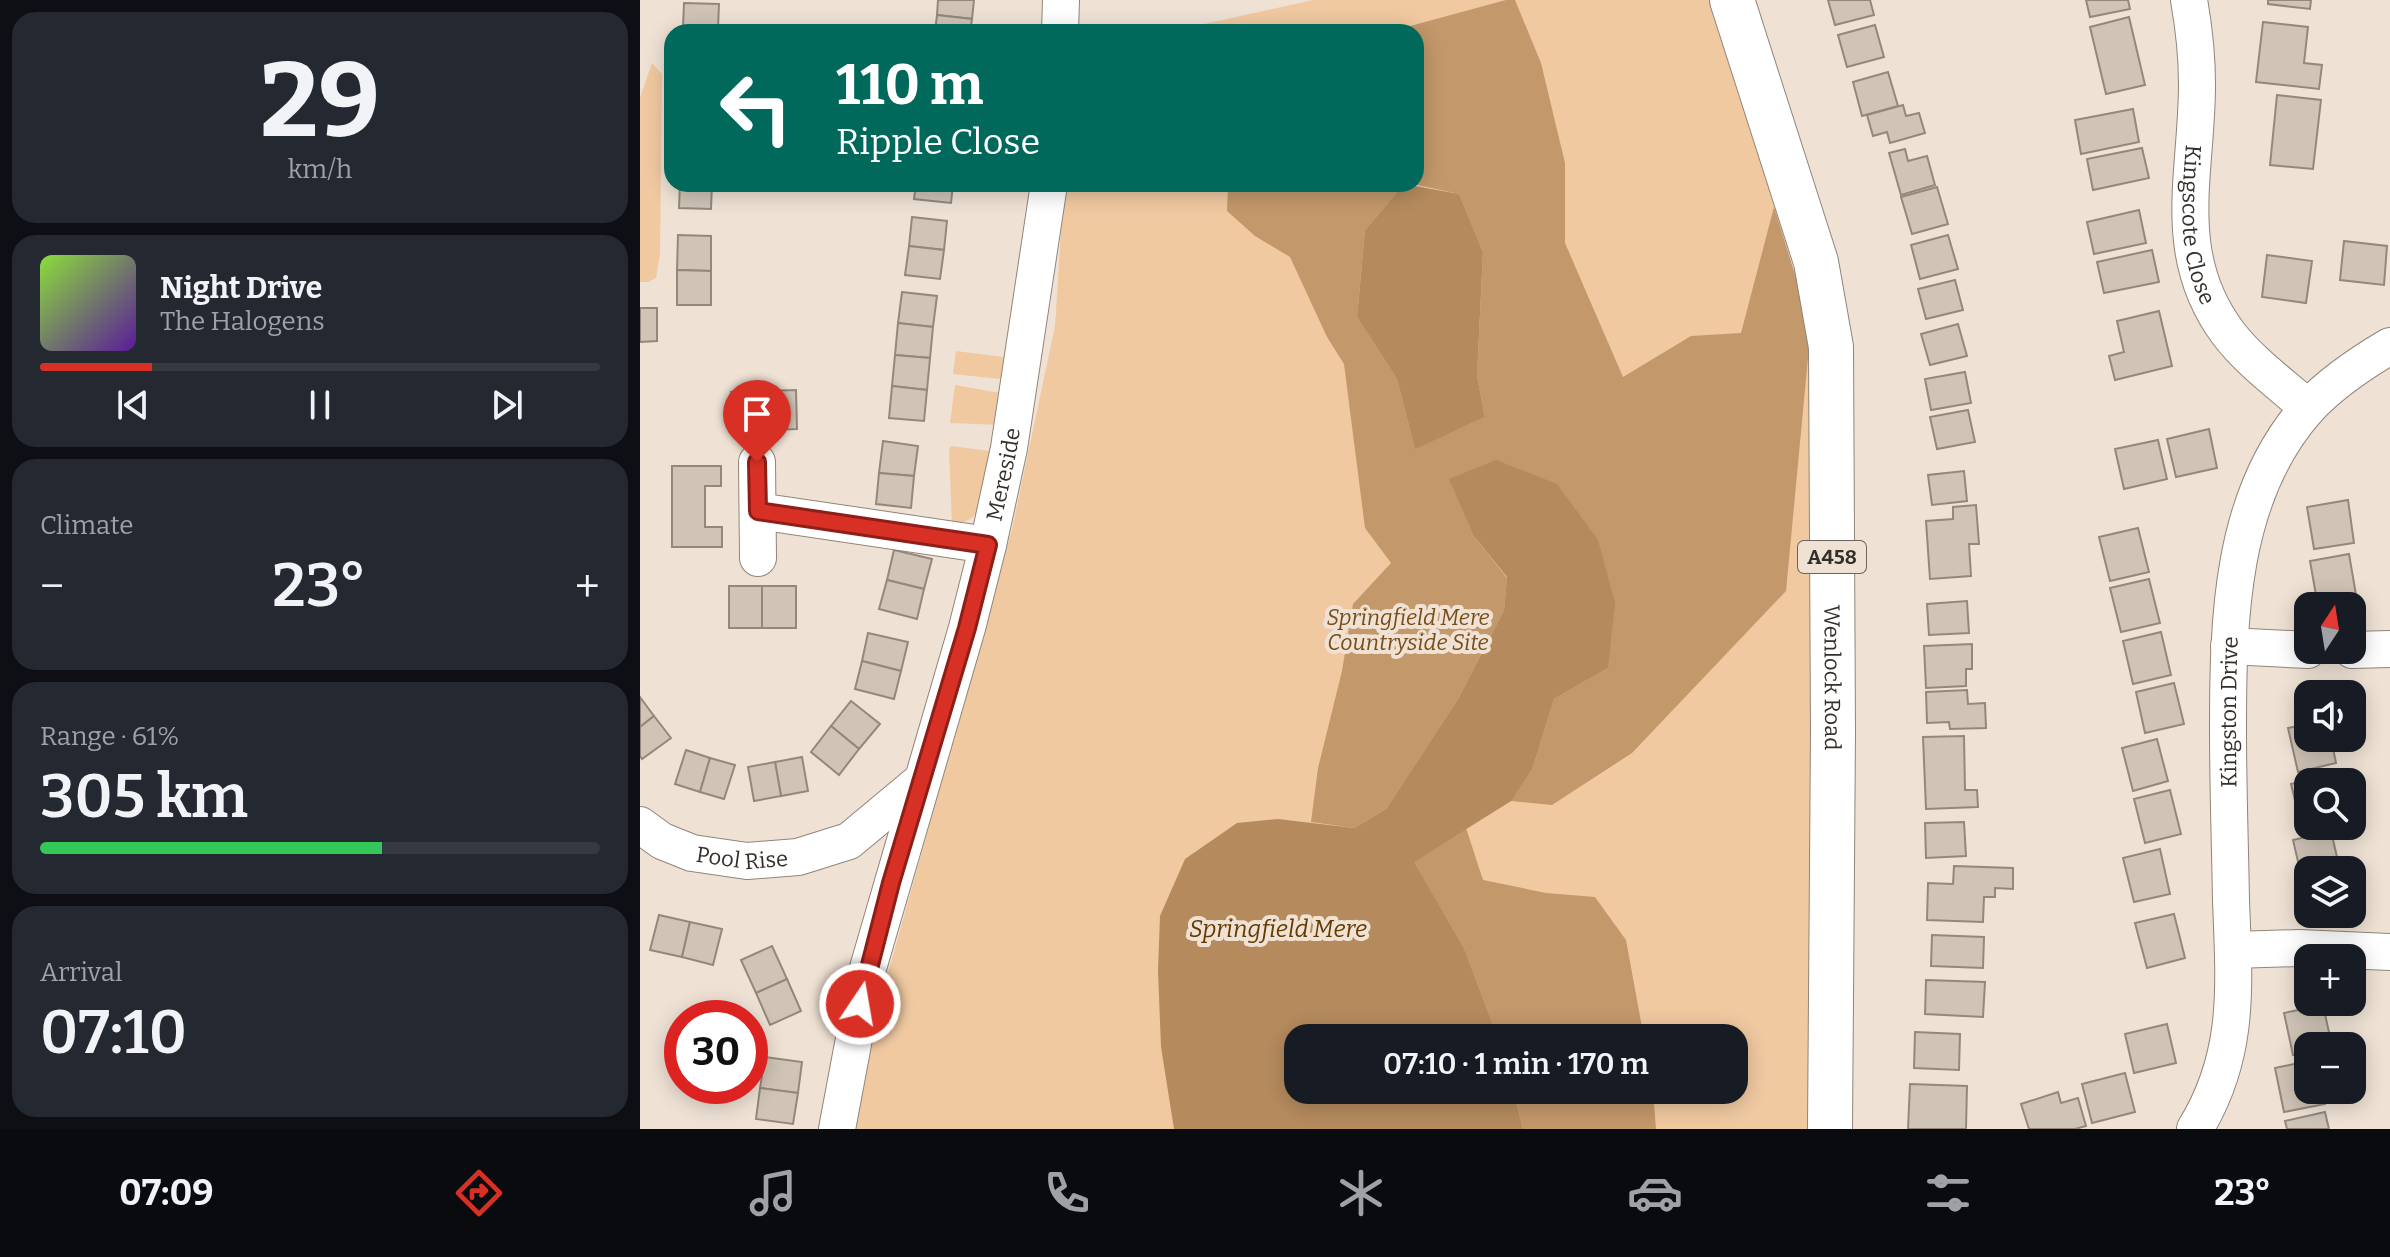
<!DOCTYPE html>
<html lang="en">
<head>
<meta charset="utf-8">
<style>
  :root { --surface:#171b24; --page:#242831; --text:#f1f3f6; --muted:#9ea1a6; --line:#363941; --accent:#d93025 }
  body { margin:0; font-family:Bitter,serif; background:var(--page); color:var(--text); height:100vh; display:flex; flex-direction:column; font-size:30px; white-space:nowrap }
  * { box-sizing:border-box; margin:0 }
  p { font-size:26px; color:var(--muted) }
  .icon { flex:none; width:44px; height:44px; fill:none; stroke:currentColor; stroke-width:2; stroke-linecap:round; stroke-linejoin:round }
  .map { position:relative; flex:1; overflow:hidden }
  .sheet { display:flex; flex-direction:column; gap:12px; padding:12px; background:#0d0f14; width:640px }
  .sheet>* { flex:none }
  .banner { position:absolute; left:24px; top:24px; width:760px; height:168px; border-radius:24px; box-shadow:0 4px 20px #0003; background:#00695c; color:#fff; overflow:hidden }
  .needle { width:52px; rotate:12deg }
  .fabs { position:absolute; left:1654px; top:592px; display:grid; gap:16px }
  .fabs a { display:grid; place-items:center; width:72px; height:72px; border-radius:16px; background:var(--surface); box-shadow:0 4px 20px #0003; font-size:40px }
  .speed { position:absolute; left:24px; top:1000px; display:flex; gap:16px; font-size:40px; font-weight:700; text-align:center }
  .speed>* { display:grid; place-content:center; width:104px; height:104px; border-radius:50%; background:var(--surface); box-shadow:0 4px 20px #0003; line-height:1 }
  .speed .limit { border:12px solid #d22; background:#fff; color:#111 }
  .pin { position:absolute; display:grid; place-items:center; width:68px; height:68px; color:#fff; margin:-82px -34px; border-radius:50% 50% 50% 0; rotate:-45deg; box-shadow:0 0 8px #0007 }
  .pin .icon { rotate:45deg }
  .me { position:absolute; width:88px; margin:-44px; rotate:12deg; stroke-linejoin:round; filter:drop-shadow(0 0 6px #0008) }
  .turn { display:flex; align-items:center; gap:28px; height:168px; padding:0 40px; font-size:36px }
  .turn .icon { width:104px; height:104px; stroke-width:2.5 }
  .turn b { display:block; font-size:56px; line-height:68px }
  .big { font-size:60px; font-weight:600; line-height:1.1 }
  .sheet .widget { flex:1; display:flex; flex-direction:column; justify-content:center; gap:12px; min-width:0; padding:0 28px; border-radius:24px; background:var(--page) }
  .sheet .dial { align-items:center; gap:0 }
  .dial b { font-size:104px; line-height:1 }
  .song { display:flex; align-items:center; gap:24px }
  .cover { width:96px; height:96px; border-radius:12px; background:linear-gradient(135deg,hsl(90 70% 55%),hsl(270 70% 35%)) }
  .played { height:8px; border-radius:4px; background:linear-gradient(90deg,var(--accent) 20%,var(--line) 20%) }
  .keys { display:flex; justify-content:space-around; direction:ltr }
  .heat { display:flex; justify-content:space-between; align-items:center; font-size:44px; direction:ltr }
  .charge { height:12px; border-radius:6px; background:linear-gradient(90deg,#34c759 61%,var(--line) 0) }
  .trip { position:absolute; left:644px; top:1024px; width:464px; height:80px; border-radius:24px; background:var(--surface); box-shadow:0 4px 20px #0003; font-weight:600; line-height:80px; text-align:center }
  .menu { display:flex; height:128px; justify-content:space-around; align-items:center; background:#090b0e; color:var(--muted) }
  .menu .icon { width:56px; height:56px }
  .menu .active { color:var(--accent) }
  .menu b { font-size:36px; color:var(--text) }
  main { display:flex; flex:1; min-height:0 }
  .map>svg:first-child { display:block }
  .green { fill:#f0c9a1; fill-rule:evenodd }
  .forest { fill:#c3986b }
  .water { fill:#b58b5e }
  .building { fill:#d0c4b7; stroke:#94887c; stroke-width:2 }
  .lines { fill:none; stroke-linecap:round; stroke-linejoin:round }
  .minor-casing { stroke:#908579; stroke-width:38 }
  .primary-casing { stroke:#908579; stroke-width:46 }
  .minor { stroke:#fff; stroke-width:36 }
  .primary { stroke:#fff; stroke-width:44 }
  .route-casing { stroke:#8d1f18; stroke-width:20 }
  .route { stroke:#d93025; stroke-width:14 }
  .labels { text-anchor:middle; stroke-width:8; stroke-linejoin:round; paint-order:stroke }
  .shield { fill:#efe2d5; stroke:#6c655d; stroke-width:2 }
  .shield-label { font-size:20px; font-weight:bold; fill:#342f2a }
  .street-label { font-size:22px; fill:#342f2a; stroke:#efe2d5 }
  .park-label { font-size:22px; font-style:italic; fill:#784d19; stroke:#efe2d5 }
  .water-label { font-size:24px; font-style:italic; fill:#643b00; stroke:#efe2d5 }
</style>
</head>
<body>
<main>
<section class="sheet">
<div class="widget dial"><b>29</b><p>km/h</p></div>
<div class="widget">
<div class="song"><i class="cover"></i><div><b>Night Drive</b><p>The Halogens</p></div></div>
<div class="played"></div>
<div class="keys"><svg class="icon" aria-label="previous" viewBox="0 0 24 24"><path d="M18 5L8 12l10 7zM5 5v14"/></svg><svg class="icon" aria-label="pause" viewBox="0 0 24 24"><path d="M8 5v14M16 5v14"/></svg><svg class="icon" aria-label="next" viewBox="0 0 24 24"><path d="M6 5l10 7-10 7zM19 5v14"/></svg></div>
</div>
<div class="widget"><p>Climate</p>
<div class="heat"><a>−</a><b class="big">23°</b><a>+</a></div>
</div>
<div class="widget"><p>Range · 61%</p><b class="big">305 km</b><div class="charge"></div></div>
<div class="widget"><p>Arrival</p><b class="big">07:10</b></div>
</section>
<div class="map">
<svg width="1750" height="1129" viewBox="0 0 1750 1129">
  <rect width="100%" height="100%" fill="#efe2d5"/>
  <!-- green -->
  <g class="green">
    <path d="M673,0h397l101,326 2,713 -6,90h-952l30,-145 127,-455 43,-203 9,-142h352v-152h-248zM658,1038h436v52h-436z"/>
    <polygon points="12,63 22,74 20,254 16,278 8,282 0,282 0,97"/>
    <polygon points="316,351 372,358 369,380 313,374"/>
    <polygon points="315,385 366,394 361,425 310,423"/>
    <path d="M311,446l39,5 5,6c-7,30 -6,63 -43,68l-3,-75z"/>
  </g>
  <!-- forest -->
  <g class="forest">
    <polygon points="866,0 875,0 901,63 925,163 925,243 983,377 1051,336 1101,333 1134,207 1171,326 1146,591 992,753 912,805 871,801 826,828 843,880 906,893 955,897 986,940 1004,1038 858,1038 824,948 773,861 893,767 914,699 968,668 834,536 867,578 864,610 818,699 746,809 714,828 671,822 678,768 702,671 713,604 751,563 725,528 704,364 687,337 650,257 615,236 587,211 588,184 764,184 725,230 717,317 757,379 775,448 845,417 837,376 843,252 819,194 773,184 776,184 776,32 748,32"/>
    <polygon points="873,1090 1013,1090 1016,1129 883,1129"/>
  </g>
  <!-- water -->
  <g class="water">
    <polygon points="764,184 819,194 843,252 837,376 845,417 775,449 757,379 717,317 725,230"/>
    <polygon points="856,460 917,484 958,540 975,603 968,668 914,699 893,767 871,801 774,862 824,948 858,1038 658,1038 658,1090 873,1090 883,1129 534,1129 521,1047 518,971 520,916 545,859 597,823 638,819 714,828 746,809 818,699 864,610 867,577 834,536 809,479"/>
  </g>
  <!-- building -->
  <g class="building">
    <polygon points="298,0 334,0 332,19 297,15"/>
    <polygon points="1188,0 1230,0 1234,15 1195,25"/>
    <polygon points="1446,0 1488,0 1490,9 1450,17"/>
    <polygon points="1628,0 1671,0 1670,9 1628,4"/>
    <polygon points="44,3 79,4 78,28 43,27"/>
    <polygon points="297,15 332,19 330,32 295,32"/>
    <polygon points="1489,17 1505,85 1466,94 1450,27"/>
    <polygon points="1623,22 1668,27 1664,63 1682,65 1679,89 1616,82"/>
    <polygon points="1235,25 1244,57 1207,67 1198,35"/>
    <polygon points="43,27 78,28 78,32 43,32"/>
    <polygon points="1248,72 1258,106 1222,116 1213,82"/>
    <polygon points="1637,95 1681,100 1673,169 1630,165"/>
    <polygon points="1263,105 1266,116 1279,113 1285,133 1250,143 1247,132 1233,136 1227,115"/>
    <polygon points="1493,109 1499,142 1441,154 1435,120"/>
    <polygon points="1502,148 1509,178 1453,190 1447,159"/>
    <polygon points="1265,149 1268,161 1287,156 1295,185 1261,195 1249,153"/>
    <polygon points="40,184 72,184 71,209 39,208"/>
    <polygon points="276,184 313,184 311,203 274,199"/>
    <polygon points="1297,187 1308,224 1272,234 1261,197"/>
    <polygon points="1499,210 1506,243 1454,254 1447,222"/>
    <polygon points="272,217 307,221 304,250 269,246"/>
    <polygon points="38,235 71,236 71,271 37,270"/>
    <polygon points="1308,235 1318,269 1280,279 1271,245"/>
    <polygon points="1704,241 1747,246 1744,285 1700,280"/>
    <polygon points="269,246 304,250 300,279 265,275"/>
    <polygon points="1512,250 1519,282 1464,293 1457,262"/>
    <polygon points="1627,255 1672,261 1666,303 1622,297"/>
    <polygon points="37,270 71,271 71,305 37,305"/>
    <polygon points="1315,280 1323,310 1286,319 1278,289"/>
    <polygon points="262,292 297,296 293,327 258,323"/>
    <polygon points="0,308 17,308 17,341 0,342"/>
    <polygon points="1519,311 1532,366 1475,380 1469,356 1484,352 1477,321"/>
    <polygon points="258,323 293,327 290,358 255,355"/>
    <polygon points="1318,324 1327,356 1290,365 1281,334"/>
    <polygon points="255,355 290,358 287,390 252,386"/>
    <polygon points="1325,372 1331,403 1291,410 1285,379"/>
    <polygon points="252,386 287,390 284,421 249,418"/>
    <polygon points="156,390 157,429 124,430 124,391"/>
    <polygon points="124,391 124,430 92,430 91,392"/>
    <polygon points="1328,410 1335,442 1297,449 1290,417"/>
    <polygon points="1569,429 1577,468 1536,477 1527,439"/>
    <polygon points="1518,440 1527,479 1484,489 1475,449"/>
    <polygon points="243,441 278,446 274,476 239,473"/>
    <polygon points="32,466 81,466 81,486 65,486 65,527 82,527 82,547 32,547"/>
    <polygon points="1324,471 1327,501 1292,505 1288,475"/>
    <polygon points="239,473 274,476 271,508 236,504"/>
    <polygon points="1708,500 1714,543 1674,549 1667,507"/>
    <polygon points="1336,505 1339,544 1329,544 1331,576 1290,579 1286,521 1313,519 1313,507"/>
    <polygon points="1498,528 1509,572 1470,581 1459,537"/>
    <polygon points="254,550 292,559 284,589 247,580"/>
    <polygon points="1709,554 1716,595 1677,601 1670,561"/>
    <polygon points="1509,579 1520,623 1481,632 1470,588"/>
    <polygon points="247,580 284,589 277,619 239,609"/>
    <rect x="89" y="586" width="33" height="42"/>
    <rect x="122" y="586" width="34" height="42"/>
    <polygon points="1327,601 1329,633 1289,635 1287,604"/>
    <polygon points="1521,632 1531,675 1493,684 1483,641"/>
    <polygon points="228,633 268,642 261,671 222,661"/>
    <polygon points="1332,644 1332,669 1326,669 1326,686 1286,688 1284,646"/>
    <polygon points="222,661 261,671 254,699 215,689"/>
    <polygon points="1534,683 1544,724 1505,733 1496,692"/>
    <polygon points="1327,690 1328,704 1345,703 1346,728 1310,729 1309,722 1287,723 1286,692"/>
    <polygon points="0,697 14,716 0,727"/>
    <polygon points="211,701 240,724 219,749 191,726"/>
    <polygon points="14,716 31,738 2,759 0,756 0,727"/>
    <polygon points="1668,724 1668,738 1691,738 1696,763 1658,772 1648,728"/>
    <polygon points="191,726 219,749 199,775 171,752"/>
    <polygon points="1324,736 1325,790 1337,790 1338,807 1286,809 1283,737"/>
    <polygon points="1517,739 1528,781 1493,791 1482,748"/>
    <polygon points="46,750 70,758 60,792 35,784"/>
    <polygon points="162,757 168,791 141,796 135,762"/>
    <polygon points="70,758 95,765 84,799 60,792"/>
    <polygon points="135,762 141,796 114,801 108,767"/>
    <polygon points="1689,775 1691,782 1668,782 1668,824 1661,825 1651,784"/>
    <polygon points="1530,790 1541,834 1505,843 1494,799"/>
    <polygon points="1324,822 1326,856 1286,858 1285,823"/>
    <polygon points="1691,831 1700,870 1668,870 1668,882 1663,883 1653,840"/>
    <polygon points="1520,849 1530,894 1494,902 1483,858"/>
    <polygon points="1314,866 1373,868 1373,889 1355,888 1355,897 1344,897 1343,922 1287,920 1288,883 1313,884"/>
    <polygon points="1534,914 1545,958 1507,968 1495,923"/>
    <polygon points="19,915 50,922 42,957 10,950"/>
    <polygon points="50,922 82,929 73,965 42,957"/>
    <polygon points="1292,935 1344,937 1343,968 1291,966"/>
    <polygon points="132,946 147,979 116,993 101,960"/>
    <polygon points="147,979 161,1011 130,1025 116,993"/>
    <polygon points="1286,980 1345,982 1343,1017 1285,1014"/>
    <polygon points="1683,1005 1692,1046 1668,1046 1668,1052 1653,1055 1644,1013"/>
    <polygon points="1527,1024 1536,1063 1494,1073 1485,1034"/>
    <polygon points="1275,1032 1320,1034 1319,1070 1274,1068"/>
    <polygon points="125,1057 162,1062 158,1093 120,1088"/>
    <polygon points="1668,1061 1668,1090 1682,1090 1685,1104 1644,1112 1635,1068"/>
    <polygon points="1485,1073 1495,1112 1452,1123 1442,1084"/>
    <polygon points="1270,1084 1327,1086 1326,1129 1268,1129"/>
    <polygon points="120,1088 158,1093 153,1124 116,1119"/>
    <polygon points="1418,1092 1421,1103 1438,1098 1446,1126 1435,1129 1389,1129 1381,1104"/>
    <polygon points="1685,1112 1689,1129 1647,1129 1645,1121"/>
  </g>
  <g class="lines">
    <defs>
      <g id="minor">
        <path id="s1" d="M1549,0c5,28 8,56 8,85 0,88 -28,169 31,248 22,29 53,51 80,75"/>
        <polyline points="420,32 421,0"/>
        <polyline points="117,462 118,558"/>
        <polyline points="118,511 348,545"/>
        <polyline points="1589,646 1668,650"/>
        <polyline points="1712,650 1750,649"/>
        <path id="s2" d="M0,825l22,16 30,12 55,8 51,-4 51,-16 72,-60"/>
        <polyline points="1593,950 1659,948 1750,952"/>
        <path id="s3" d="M197,1129l29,-154 101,-347 21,-83 21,-97 40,-264"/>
        <path id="s4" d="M1555,1129c46,-75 39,-144 36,-229 -1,-57 -3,-113 -3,-170 0,-110 2,-235 80,-322 23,-25 53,-45 82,-62"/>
      </g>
      <g id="primary">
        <path id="s5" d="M1092,0l84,262 15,85 2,385 -3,397"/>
      </g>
    </defs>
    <!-- minor casing -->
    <use href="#minor" class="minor-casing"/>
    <!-- primary casing -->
    <use href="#primary" class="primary-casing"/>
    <!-- minor -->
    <use href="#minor" class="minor"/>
    <!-- primary -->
    <use href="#primary" class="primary"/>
  </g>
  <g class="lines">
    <defs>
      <polyline id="route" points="117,462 118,511 348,545 327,628 251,883 220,1004"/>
    </defs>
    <!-- route casing -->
    <use href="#route" class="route-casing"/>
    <!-- route -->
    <use href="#route" class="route"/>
  </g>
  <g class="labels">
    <!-- shield labels -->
    <rect class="shield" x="1158" y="541" width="68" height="32" rx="6"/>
    <g class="shield-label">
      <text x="1192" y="564">A458</text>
    </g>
    <!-- street labels -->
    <g class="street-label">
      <text dy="8" stroke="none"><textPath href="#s1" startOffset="226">Kingscote Close</textPath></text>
      <text dy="8" stroke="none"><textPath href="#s3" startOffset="676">Mereside</textPath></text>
      <text dy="8" stroke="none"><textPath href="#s5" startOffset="692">Wenlock Road</textPath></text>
      <text dy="8" stroke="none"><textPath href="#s4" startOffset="424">Kingston Drive</textPath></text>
      <text dy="8" stroke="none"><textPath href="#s2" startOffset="110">Pool Rise</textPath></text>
    </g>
    <!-- park labels -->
    <g class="park-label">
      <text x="768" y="625">Springfield Mere<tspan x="768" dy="25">Countryside Site</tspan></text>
    </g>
    <!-- water labels -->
    <g class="water-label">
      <text x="638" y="937">Springfield Mere</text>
    </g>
  </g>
</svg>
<div class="fabs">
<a><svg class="needle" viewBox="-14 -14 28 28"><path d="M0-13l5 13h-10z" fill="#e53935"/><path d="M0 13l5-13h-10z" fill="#9ea1a6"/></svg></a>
<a><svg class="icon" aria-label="sound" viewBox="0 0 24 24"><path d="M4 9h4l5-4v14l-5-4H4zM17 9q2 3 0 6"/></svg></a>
<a><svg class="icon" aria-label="search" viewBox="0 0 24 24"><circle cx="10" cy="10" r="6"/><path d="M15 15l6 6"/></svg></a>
<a><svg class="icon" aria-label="layers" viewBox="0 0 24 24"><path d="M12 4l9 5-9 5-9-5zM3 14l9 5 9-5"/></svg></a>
<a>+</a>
<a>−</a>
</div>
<div class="speed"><div class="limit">30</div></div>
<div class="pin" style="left:117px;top:462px;background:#d93025"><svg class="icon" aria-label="arrive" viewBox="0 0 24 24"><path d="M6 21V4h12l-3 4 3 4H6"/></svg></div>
<svg class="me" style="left:220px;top:1004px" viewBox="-20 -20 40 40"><circle r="17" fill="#d93025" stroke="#fff" stroke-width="3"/><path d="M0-11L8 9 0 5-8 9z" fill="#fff"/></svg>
<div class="trip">07:10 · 1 min · 170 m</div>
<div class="banner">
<div class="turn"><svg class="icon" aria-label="left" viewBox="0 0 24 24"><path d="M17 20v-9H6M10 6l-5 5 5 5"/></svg><div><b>110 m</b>Ripple Close</div></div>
</div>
</div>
</main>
<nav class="menu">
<b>07:09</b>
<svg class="icon active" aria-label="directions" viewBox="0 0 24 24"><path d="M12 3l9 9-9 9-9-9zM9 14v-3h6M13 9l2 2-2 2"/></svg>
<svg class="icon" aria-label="music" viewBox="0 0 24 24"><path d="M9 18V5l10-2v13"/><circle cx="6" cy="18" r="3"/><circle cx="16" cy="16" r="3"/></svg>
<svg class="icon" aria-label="phone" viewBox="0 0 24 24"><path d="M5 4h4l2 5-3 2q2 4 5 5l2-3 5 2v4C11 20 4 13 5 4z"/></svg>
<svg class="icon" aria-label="climate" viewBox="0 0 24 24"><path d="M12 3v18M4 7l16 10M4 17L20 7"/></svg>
<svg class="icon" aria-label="car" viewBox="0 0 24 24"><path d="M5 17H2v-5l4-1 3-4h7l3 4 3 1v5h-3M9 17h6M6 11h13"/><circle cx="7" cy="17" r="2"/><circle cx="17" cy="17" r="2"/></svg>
<svg class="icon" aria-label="filters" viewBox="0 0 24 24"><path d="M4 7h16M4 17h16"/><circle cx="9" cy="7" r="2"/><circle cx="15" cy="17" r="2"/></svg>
<b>23°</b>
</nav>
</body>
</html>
